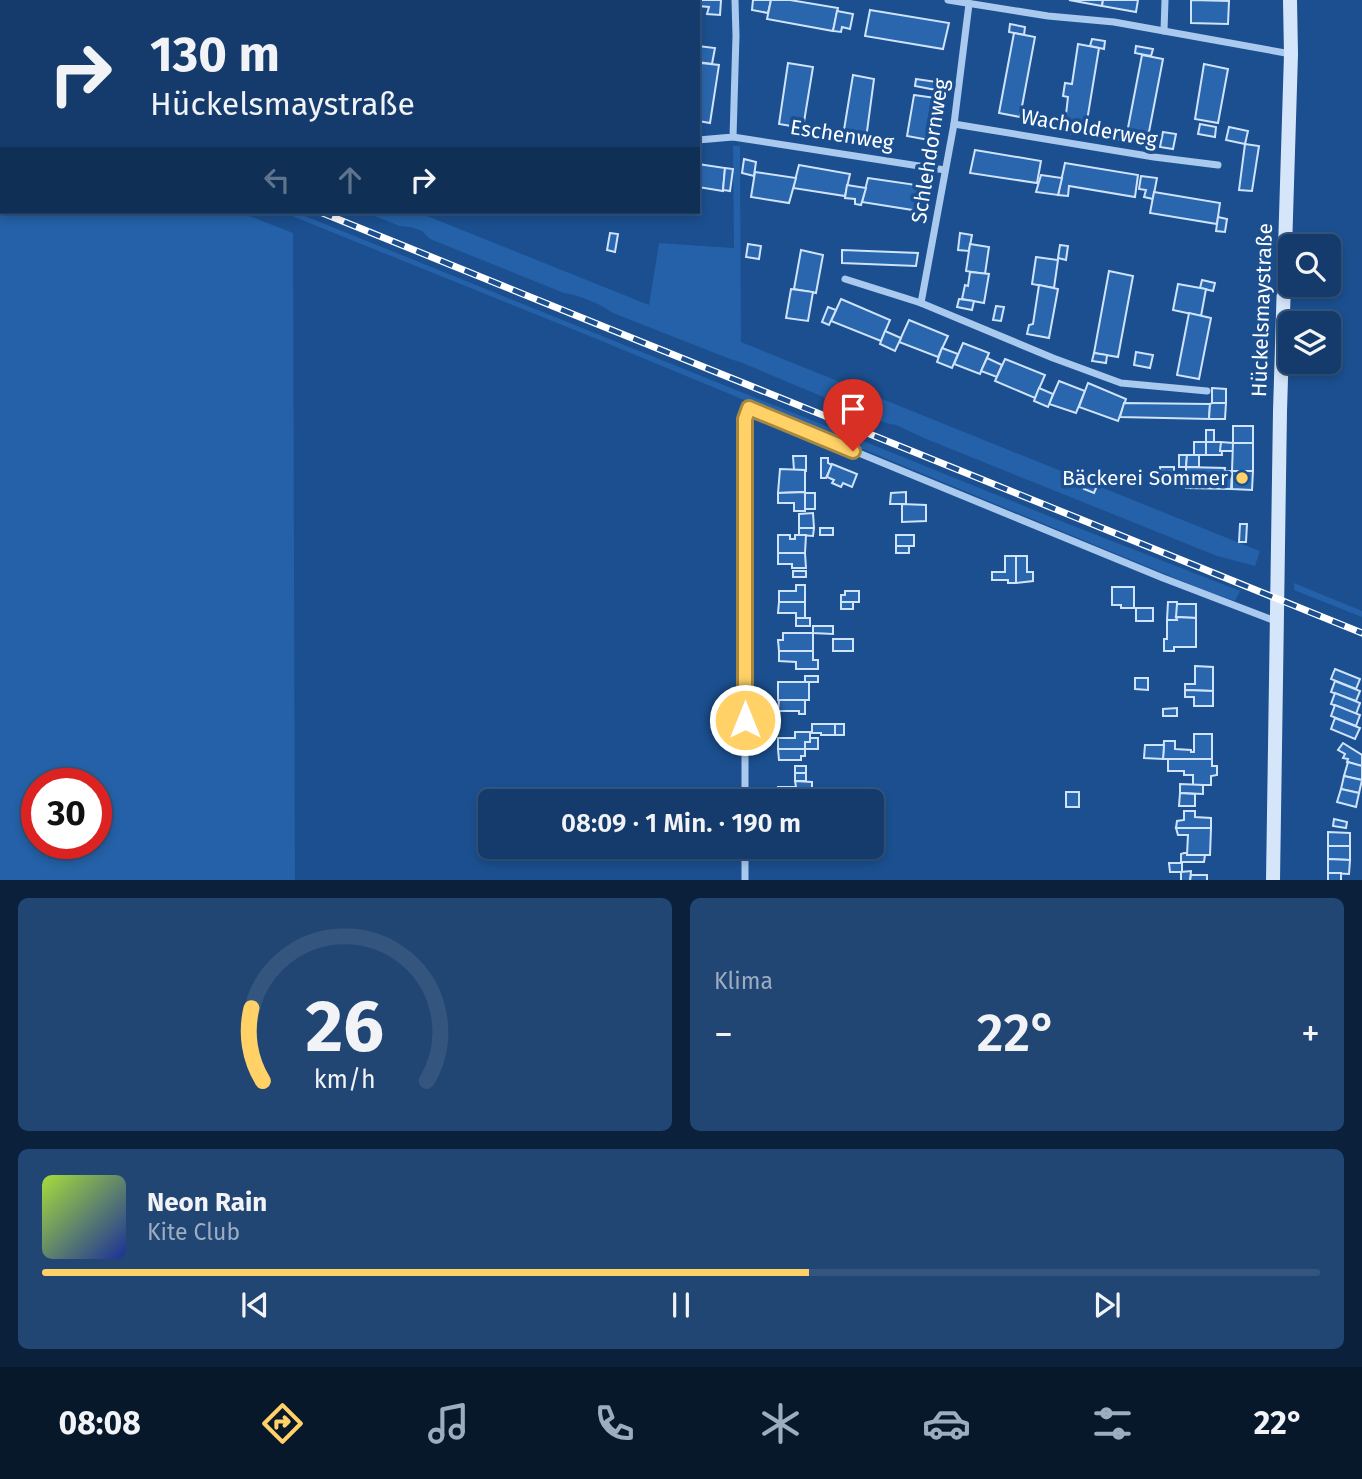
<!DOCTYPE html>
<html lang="de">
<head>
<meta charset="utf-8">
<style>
  :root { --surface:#143b6b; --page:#214673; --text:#f1f3f6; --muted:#9dadc1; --line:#33557e; --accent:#ffd166 }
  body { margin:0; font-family:"Fira Sans",sans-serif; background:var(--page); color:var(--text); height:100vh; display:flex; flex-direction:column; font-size:26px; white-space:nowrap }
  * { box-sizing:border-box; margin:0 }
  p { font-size:23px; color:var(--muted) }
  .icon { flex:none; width:38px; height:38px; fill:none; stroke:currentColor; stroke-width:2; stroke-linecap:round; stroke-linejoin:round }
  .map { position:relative; height:880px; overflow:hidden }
  .sheet { display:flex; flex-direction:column; gap:18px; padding:18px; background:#0b203b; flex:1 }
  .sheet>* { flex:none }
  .top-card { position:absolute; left:0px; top:0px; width:700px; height:214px; box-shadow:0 4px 10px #0003,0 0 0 2px var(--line); background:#143b6b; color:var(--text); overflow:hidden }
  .tools { position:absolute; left:1278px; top:234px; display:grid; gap:14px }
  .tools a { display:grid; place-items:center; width:63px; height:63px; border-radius:10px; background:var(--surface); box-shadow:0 4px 10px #0003,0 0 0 2px var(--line); font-size:35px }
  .speed { position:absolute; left:21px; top:768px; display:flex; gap:14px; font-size:35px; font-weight:700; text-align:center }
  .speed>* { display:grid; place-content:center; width:91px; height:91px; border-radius:50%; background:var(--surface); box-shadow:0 4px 10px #0003,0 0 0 2px var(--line); line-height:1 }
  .speed .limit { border:10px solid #d22; background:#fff; color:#111 }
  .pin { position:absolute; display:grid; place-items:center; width:60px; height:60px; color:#fff; margin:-72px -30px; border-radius:50% 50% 50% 0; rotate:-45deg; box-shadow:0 0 7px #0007 }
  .pin .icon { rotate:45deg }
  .me { position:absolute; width:77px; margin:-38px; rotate:0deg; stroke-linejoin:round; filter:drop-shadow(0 0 5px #0008) }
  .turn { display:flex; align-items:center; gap:24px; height:147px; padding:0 35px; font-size:32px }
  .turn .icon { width:91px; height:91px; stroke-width:2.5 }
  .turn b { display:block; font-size:49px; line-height:60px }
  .lanes { display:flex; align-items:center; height:66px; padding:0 35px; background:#0003; justify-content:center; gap:35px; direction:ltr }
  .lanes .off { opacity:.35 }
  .big { font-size:52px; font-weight:600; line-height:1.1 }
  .sheet .tile { flex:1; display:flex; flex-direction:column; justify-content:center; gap:10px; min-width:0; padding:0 24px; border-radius:10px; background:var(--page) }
  .sheet .dial { align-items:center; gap:0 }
  .dial svg { height:182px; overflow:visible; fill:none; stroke:var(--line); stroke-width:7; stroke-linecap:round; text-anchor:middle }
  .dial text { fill:var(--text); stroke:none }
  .song { display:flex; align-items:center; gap:21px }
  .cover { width:84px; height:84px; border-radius:10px; background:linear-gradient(135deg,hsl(80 70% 55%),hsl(230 70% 35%)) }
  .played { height:7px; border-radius:4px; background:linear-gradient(90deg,var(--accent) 60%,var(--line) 60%) }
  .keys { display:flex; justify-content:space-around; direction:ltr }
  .heat { display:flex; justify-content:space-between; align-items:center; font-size:38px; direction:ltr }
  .sheet .tiles { flex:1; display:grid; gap:18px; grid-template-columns:1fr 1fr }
  .tile:last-child { grid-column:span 2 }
  .trip { position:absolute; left:478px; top:789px; width:406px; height:70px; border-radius:10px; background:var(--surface); box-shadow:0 4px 10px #0003,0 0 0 2px var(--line); font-weight:600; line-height:70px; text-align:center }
  .tab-bar { display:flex; height:112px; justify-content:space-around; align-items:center; background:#08182b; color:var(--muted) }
  .tab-bar .icon { width:49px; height:49px }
  .tab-bar .current { color:var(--accent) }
  .tab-bar b { font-size:32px; color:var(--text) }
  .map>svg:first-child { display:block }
  .green { fill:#2461a8; fill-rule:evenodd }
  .building { fill:#2a66ad; stroke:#cfe3fa; stroke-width:2 }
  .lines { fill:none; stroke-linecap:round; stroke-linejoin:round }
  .minor { stroke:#a9c9ee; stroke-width:7 }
  .secondary { stroke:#d6e6fa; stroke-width:14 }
  .rail-casing { stroke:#fff; stroke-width:7 }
  .rail { stroke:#1b4f8f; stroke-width:4.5; stroke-dasharray:13; stroke-linecap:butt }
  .route-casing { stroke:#a68842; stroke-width:18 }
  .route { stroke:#ffd166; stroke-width:12 }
  .poi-dot { fill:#ffd166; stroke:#1b4f8f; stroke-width:2.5 }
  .labels { text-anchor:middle; stroke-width:7; stroke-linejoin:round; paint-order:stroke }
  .street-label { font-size:21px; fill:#fff; stroke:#1b4f8f }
  .poi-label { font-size:21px; fill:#fff; stroke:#1b4f8f; text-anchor:end }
</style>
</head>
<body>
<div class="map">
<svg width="1362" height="881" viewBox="0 0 1362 881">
  <rect width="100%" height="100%" fill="#1b4f8f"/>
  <!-- green -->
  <g class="green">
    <path d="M0,115l2,1v96h237l54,21 2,647h-295zM96,784v60h-59v-60z"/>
    <path d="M733,146h7l1,196 516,208 3,1 -5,15 -38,-10 -291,-117 -30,-14 -10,-2 -146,-61 -10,-3 -117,-46c-14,-10 -32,-17 -49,-20l-134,-54 -8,-8 -11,-4 -11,-1 -36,-14h53l232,93 10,-62 75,5z"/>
    <polygon points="282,212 295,212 1071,525 1240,591 1235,601 1199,588 587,335"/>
    <polygon points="1294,583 1362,611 1362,617 1294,590"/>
  </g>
  <!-- building -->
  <g class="building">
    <polygon points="683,0 721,0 720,15 707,14 709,7 698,6 698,2 683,2"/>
    <polygon points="753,0 771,0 768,13 752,10"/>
    <polygon points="771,0 790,0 838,8 833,31 767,19"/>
    <polygon points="1069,0 1103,0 1102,6"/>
    <polygon points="1103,0 1138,0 1136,12 1102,6"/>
    <polygon points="1191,0 1229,1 1228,24 1191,23"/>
    <polygon points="870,10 949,23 943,49 865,36"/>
    <polygon points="837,11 853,14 850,29 842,27 841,32 833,31"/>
    <polygon points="1010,24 1025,27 1024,35 1009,32"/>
    <polygon points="1014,33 1035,37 1020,117 999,113"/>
    <polygon points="1092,39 1105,41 1104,49 1090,46"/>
    <polygon points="1078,44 1099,48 1086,127 1065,123 1068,97 1063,96 1065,83 1072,84"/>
    <polygon points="698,46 715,48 712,64 698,62"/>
    <polygon points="1136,46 1153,49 1151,56 1135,53"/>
    <polygon points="1142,55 1163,59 1148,137 1127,133"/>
    <polygon points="701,63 719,65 710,123 698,121 698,76"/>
    <polygon points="788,63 813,67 803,128 779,124"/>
    <polygon points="1204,64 1228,69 1218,123 1195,119"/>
    <polygon points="853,75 874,79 866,139 843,136"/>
    <polygon points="916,79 937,82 936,90 915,86"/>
    <polygon points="914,95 936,98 929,140 907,136"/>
    <polygon points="1058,122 1076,125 1074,134 1056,130"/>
    <polygon points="1200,124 1216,127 1215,137 1198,134"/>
    <polygon points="1229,127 1248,131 1245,144 1226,140"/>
    <polygon points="1120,132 1139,135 1137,143 1119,140"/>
    <polygon points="1163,132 1176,134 1173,149 1160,147"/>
    <polygon points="1245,144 1259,146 1252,191 1239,190"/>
    <polygon points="975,150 1041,161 1037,183 970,173"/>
    <polygon points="744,159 756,162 754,176 742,173"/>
    <polygon points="1065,163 1138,175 1135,197 1069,186 1068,196 1058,195"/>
    <polygon points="698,164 725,168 723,191 698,187"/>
    <polygon points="799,165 850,174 845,196 793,188"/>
    <polygon points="725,168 733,169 730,191 723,190"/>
    <polygon points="755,172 796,178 789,203 751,197"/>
    <polygon points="1041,175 1062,178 1058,195 1036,192"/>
    <polygon points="1141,176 1157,178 1153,199 1144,197 1146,190 1139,189"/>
    <polygon points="868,178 923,186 919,211 862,202"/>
    <polygon points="847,185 866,188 861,205 855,204 855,199 845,198"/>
    <polygon points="1154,192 1220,203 1217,224 1150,213"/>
    <polygon points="922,194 929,196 924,219 918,218"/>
    <polygon points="1218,217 1227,219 1225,232 1216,231"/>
    <polygon points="610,233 618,234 615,252 607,250"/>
    <polygon points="960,233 972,235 969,251 958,250"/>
    <polygon points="748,244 761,246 759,259 746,257"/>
    <polygon points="970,244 989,247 985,274 966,271"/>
    <polygon points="1060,245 1068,246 1066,260 1058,258"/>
    <polygon points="801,250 823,255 816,293 794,289"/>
    <polygon points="842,250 918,253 916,266 842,263"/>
    <polygon points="1036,257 1058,260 1054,288 1032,284"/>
    <polygon points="1109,271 1133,276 1118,357 1094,353"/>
    <polygon points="970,272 989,274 984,303 962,299 965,285 968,286"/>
    <polygon points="1202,280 1215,283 1213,291 1200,288"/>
    <polygon points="1178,284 1206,289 1201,316 1173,310"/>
    <polygon points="1039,285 1058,289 1049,338 1027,334 1029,325 1033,324"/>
    <polygon points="791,289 813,292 808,321 786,318"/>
    <polygon points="841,299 890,320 881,341 831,321"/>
    <polygon points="959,299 974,301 972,310 957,307"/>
    <polygon points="996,306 1004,307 1001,321 993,320"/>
    <polygon points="828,307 836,310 829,325 822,322"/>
    <polygon points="1189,313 1211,318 1199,379 1177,375"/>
    <polygon points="909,320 948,336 938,357 899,342"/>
    <polygon points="885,331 901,338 895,351 880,344"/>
    <polygon points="963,343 989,353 980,374 954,364"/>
    <polygon points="942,348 958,354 952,368 937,362"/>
    <polygon points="1136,352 1153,355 1150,368 1134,365"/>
    <polygon points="1094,353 1107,355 1106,363 1092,361"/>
    <polygon points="987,358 1002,365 997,377 981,371"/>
    <polygon points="1005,359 1045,375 1035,398 995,381"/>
    <polygon points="1059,381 1085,391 1076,413 1049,404"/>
    <polygon points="1088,383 1126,399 1118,421 1079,407"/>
    <polygon points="1039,388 1053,394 1048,407 1034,401"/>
    <polygon points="1212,388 1226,389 1226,403 1212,403"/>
    <polygon points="1124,403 1210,404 1209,419 1120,417"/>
    <polygon points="1212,403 1226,403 1225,419 1209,419 1210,404"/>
    <rect x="1233" y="426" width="20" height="17"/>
    <rect x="1206" y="430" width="8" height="12"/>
    <rect x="1194" y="442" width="12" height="13"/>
    <polygon points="1206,442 1221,442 1222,455 1206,455"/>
    <polygon points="1221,442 1233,443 1233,451 1220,451"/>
    <polygon points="1233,443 1253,443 1253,471 1232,471"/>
    <polygon points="1179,455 1187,455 1186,467 1179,467"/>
    <polygon points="1187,455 1199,455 1199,467 1186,467"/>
    <polygon points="793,456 806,456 806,471 794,470"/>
    <polygon points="821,458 828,458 828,463 832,465 826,478 821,478"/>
    <polygon points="832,464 857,474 852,487 843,483 841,487 832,483 834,480 827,477"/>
    <rect x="1160" y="467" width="14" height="7"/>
    <polygon points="1186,467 1225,468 1224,475 1186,475"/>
    <polygon points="780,469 805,470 805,492 778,493"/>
    <polygon points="1225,471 1232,471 1231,489 1186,488 1186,475 1224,475"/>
    <polygon points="1232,471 1253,471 1252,490 1232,489"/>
    <polygon points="1160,474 1174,474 1173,485 1160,485"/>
    <polygon points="1087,482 1097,486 1094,493 1084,489"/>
    <polygon points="805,492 805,511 794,511 794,503 778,503 778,493"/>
    <polygon points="906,492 906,504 890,504 891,493"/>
    <polygon points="805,493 815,493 815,509 805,509 805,511"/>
    <polygon points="902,504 926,505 926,521 902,522"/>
    <polygon points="813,513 814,528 799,528 799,514"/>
    <polygon points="1240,524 1247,524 1246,542 1239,542"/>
    <polygon points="799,528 814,528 813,536 799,535"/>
    <rect x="820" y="528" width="13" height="7"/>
    <polygon points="778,535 790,535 790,539 795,539 795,535 806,535 805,553 778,553"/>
    <rect x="896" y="535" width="18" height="11"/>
    <rect x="896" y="546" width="13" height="7"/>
    <polygon points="778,553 805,553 806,568 792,568 792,564 778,564"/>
    <polygon points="1005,556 1016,556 1016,583 1008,583 1008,580 992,580 992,572 1005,572"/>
    <polygon points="1016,556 1027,556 1027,572 1033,572 1033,581 1016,583"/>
    <rect x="793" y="571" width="13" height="6"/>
    <polygon points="796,585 805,585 805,602 779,602 779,591 796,591"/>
    <polygon points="1112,587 1134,587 1134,608 1121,608 1121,605 1112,605"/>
    <polygon points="845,591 859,591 859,602 841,602 841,595 845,595"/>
    <polygon points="779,602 805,602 805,618 796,618 796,613 778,613"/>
    <rect x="841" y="602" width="12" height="7"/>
    <polygon points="1168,602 1177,602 1177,620 1167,620"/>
    <polygon points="1177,604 1196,604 1196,618 1176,617"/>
    <rect x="1136" y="608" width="17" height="13"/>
    <polygon points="1176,617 1196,618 1196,647 1174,647 1174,651 1164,651 1164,639 1167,639 1167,620 1177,620"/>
    <rect x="796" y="618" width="14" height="8"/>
    <polygon points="813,626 833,626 833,634 813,633"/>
    <polygon points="783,633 813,633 813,651 779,651 778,640 783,640"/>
    <rect x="833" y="639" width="20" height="12"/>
    <polygon points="779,651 813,651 813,660 818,660 818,669 796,669 796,662 779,661"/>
    <polygon points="1195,666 1213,667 1213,691 1185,690 1185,684 1195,684"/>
    <polygon points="1335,669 1360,679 1356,689 1331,679"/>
    <rect x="805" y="676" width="13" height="6"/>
    <polygon points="1135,678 1148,678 1148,690 1135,689"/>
    <polygon points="1335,681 1360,691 1356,701 1331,692"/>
    <rect x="778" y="682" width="31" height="18"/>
    <polygon points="1185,690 1213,691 1213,706 1194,706 1194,697 1185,697"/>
    <polygon points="1335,693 1360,703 1356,714 1331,704"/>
    <polygon points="779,700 805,700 805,714 799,714 799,711 778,711"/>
    <polygon points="1335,705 1360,715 1356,726 1331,716"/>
    <polygon points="1177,708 1177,716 1163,716 1163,709"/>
    <polygon points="1335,718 1360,728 1355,739 1331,729"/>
    <polygon points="812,724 835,724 835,735 821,735 821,733 812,733"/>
    <rect x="835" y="724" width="9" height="11"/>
    <polygon points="795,732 810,732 810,742 805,742 805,749 778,749 778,738 795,738"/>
    <polygon points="1194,734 1212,734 1212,759 1163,759 1164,741 1175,741 1175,749 1191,750 1191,752 1194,752"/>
    <polygon points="810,738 818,738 818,749 805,749 805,742 810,742"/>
    <polygon points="1343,743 1362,755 1362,766 1347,762 1348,759 1343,758 1345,754 1338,750"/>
    <polygon points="1145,745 1164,745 1163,759 1144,758"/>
    <polygon points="778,749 805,749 805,756 801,756 801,760 779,760"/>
    <polygon points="1168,759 1212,759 1212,766 1217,766 1217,775 1211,776 1211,785 1193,785 1193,775 1184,775 1184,771 1168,771"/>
    <polygon points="1348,762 1362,766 1362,780 1344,776"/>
    <rect x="795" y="766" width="11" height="7"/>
    <rect x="795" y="773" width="11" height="8"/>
    <polygon points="1344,776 1362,780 1359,793 1341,789"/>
    <polygon points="795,781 812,782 812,798 778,798 778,787 796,787"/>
    <polygon points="1180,784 1203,785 1203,794 1180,793"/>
    <polygon points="1341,789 1359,793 1356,807 1337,802"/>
    <rect x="1066" y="792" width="13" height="15"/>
    <polygon points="1180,793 1195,794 1195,806 1179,806"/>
    <rect x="778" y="798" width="34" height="4"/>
    <polygon points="1184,811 1195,811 1195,817 1211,818 1211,828 1176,828 1177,821 1184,820"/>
    <polygon points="1334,819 1347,822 1346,828 1333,826"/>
    <polygon points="1176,828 1211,828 1210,855 1187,855 1188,835 1178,835"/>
    <polygon points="1328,832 1350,833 1350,846 1328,846"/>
    <polygon points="1328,846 1350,846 1350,860 1328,859"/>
    <polygon points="778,847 805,847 804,858 778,858"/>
    <polygon points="1184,853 1187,853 1187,855 1205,855 1204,862 1181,862 1181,854"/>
    <polygon points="1328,859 1350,860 1349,874 1328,873"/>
    <polygon points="1169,863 1182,863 1182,872 1170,872"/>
    <polygon points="1191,871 1190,881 1181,881 1181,872"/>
    <rect x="1328" y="873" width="13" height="8"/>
    <polygon points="1191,875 1207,875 1207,881 1190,881"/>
  </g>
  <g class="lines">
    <!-- minor -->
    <g class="minor">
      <polyline points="288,0 288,2"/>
      <polyline points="948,0 1048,16 1114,22 1291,54"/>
      <polyline points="361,2 361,0"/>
      <polyline points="1164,31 1165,0"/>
      <polyline points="954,124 1154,157 1218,165"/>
      <polyline points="733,137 945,170"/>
      <polyline points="698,140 733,137 736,36 735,0"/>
      <polyline points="845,279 921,303 954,124 969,4"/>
      <polyline points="921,303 1053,358 1121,383 1207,391"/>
      <polyline points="745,802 745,419 749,408 1163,578 1278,622"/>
      <polyline points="745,847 745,881"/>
    </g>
    <!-- secondary -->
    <polyline class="secondary" points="1273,881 1280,411 1291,54 1290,0"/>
    <defs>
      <g id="rail">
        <polyline points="0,83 2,83"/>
        <polyline points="320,212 1362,633"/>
      </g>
    </defs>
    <!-- rail casing -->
    <use href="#rail" class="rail-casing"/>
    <!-- rail -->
    <use href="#rail" class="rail"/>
  </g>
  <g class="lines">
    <defs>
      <polyline id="route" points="745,720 745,419 749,408 853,451"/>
    </defs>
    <!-- route casing -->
    <use href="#route" class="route-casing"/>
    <!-- route -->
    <use href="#route" class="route"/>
  </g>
  <!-- markers -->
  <circle class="poi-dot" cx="1242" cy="478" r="7"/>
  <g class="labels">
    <!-- street labels -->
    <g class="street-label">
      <text transform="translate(1089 128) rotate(10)" y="7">Wacholderweg</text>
      <text transform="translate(842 135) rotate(9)" y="7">Eschenweg</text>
      <text transform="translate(930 151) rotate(-81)" y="7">Schlehdornweg</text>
      <text transform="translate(1262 310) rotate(-88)" y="7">Hückelsmaystraße</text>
    </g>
    <!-- poi labels -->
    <g class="poi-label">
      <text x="1228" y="485">Bäckerei Sommer</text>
    </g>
  </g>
</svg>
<div class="tools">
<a><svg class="icon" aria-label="search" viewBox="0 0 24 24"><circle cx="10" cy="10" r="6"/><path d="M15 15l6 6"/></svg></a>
<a><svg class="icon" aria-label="layers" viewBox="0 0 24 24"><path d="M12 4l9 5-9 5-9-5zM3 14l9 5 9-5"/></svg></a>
</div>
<div class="speed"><div class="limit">30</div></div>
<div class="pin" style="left:853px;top:451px;background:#d93025"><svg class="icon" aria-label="arrive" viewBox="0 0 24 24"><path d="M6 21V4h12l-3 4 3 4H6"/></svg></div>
<svg class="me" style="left:745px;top:720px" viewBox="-20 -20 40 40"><circle r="17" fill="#ffd166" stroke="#fff" stroke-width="3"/><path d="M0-11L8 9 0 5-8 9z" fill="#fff"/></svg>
<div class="trip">08:09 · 1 Min. · 190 m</div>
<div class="top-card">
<div class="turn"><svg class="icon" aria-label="right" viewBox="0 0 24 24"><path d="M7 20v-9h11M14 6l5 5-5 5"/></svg><div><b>130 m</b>Hückelsmaystraße</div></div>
<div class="lanes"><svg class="icon off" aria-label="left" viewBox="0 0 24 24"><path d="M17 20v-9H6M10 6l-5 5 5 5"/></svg><svg class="icon off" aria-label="ahead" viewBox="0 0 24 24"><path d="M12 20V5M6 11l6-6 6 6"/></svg><svg class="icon" aria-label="right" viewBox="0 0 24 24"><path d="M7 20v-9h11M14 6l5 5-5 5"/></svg></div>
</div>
</div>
<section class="sheet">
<div class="tiles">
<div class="tile dial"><svg viewBox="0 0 100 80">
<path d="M14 69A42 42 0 1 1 86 69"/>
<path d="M14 69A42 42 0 0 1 9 37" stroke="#ffd166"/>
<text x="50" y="56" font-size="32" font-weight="700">26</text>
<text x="50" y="72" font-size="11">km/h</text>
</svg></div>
<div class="tile"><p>Klima</p>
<div class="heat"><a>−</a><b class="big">22°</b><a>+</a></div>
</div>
<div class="tile">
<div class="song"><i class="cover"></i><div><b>Neon Rain</b><p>Kite Club</p></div></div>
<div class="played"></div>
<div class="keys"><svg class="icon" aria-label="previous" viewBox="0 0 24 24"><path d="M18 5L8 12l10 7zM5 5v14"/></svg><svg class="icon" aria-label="pause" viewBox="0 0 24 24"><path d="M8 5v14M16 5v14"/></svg><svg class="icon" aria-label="next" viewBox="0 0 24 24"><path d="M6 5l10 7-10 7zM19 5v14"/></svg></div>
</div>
</div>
</section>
<nav class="tab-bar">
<b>08:08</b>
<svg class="icon current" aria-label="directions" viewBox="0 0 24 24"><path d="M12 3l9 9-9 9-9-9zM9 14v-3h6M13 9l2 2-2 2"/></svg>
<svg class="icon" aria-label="music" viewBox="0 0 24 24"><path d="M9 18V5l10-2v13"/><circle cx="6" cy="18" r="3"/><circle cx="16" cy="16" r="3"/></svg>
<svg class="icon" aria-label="phone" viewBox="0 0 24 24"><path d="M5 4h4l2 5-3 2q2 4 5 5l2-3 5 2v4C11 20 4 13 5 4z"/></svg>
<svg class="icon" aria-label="climate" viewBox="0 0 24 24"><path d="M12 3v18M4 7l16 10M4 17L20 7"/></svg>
<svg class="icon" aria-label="car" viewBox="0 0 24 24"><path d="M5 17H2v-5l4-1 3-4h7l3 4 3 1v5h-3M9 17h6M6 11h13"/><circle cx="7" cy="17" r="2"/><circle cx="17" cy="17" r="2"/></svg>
<svg class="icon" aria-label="filters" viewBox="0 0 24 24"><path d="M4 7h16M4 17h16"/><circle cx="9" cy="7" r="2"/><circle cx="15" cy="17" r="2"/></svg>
<b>22°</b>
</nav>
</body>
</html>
